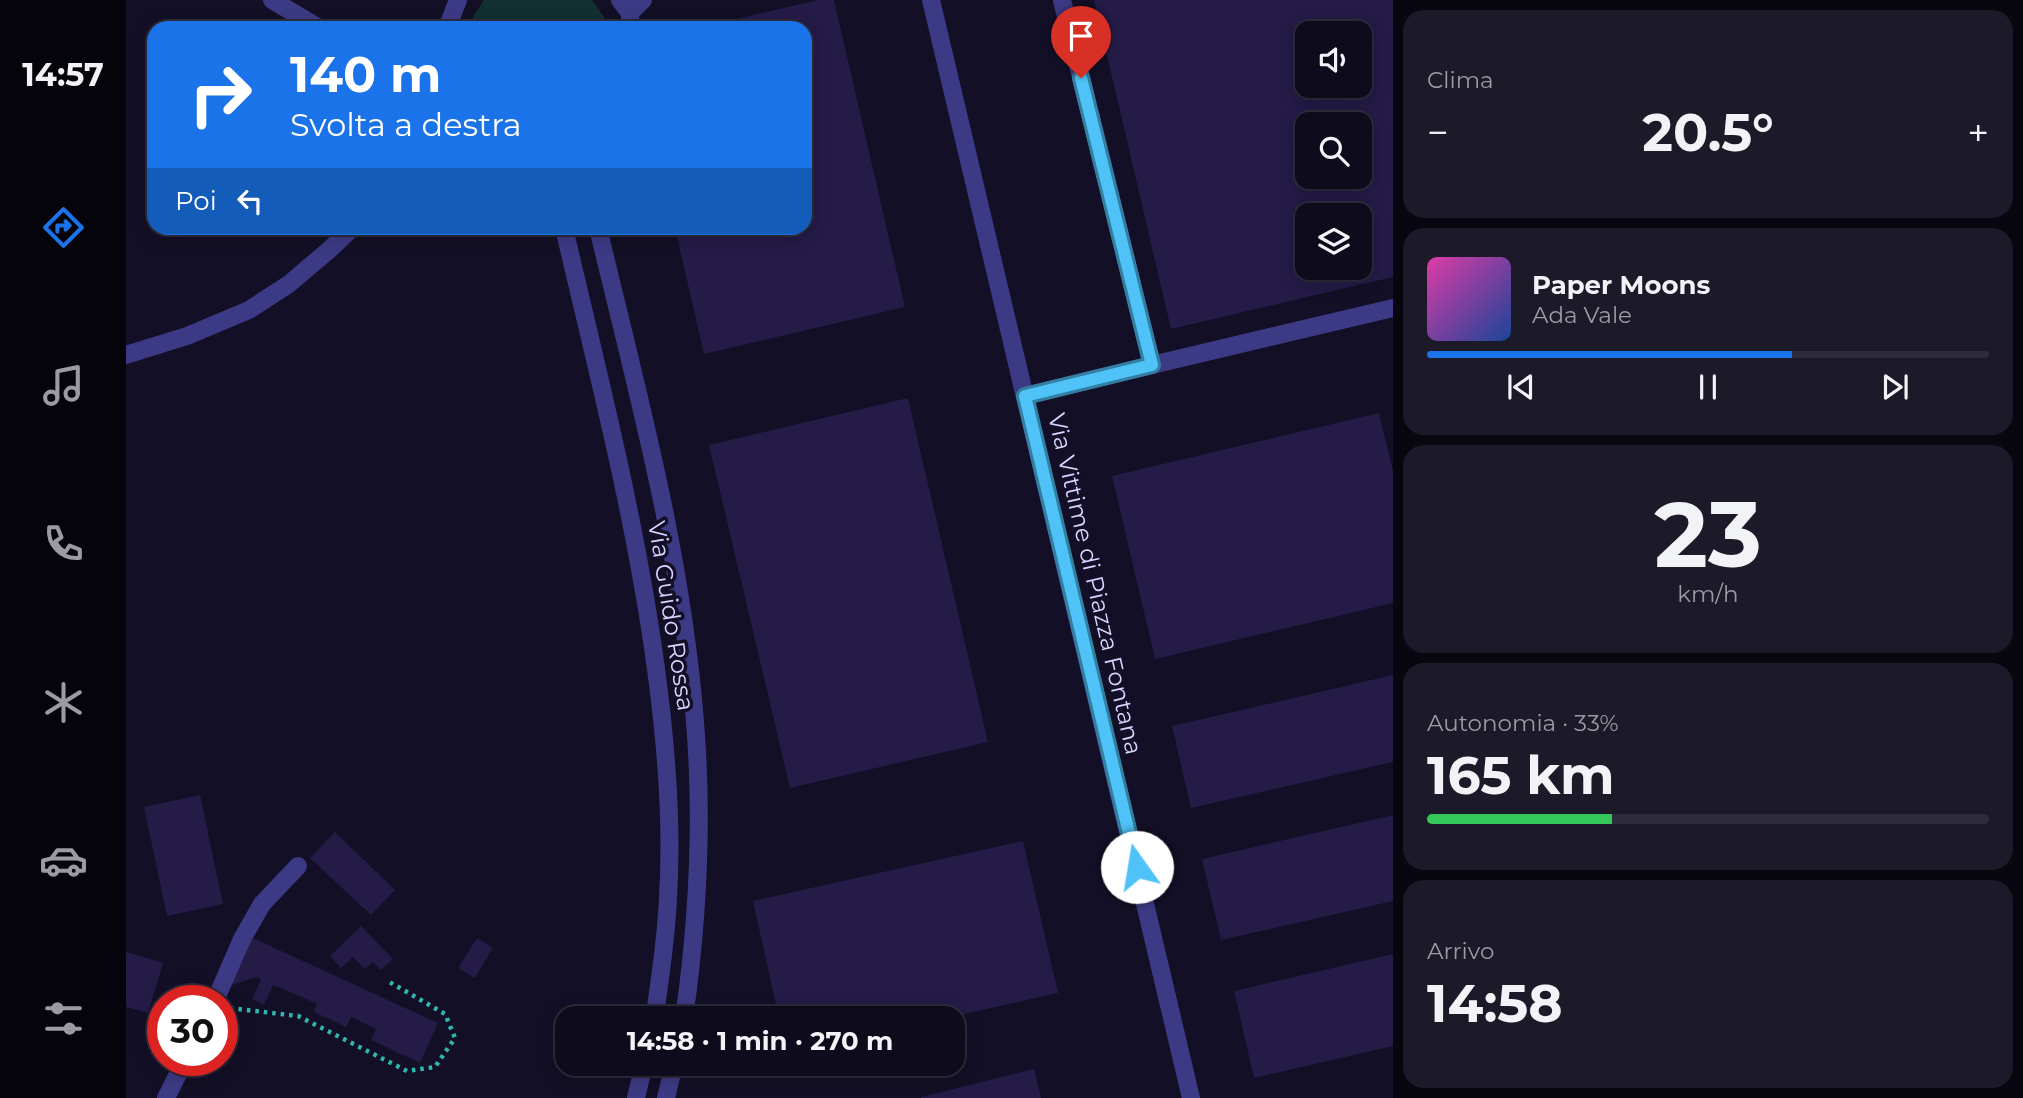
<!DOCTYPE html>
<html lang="it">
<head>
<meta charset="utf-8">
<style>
  :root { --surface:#0e0b1c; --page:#1c1929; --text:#f1f3f6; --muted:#9b9ba3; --line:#2e2b3b; --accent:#1a73e8 }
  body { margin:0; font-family:Montserrat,sans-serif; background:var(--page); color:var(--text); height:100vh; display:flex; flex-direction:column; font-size:26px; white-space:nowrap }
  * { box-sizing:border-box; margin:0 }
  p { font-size:23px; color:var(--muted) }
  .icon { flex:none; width:38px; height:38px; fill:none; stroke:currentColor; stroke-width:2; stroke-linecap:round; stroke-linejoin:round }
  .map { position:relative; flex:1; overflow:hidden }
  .sheet { display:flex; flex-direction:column; gap:10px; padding:10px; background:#08060f; width:630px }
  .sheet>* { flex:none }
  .top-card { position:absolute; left:21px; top:21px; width:665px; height:214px; border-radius:21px; box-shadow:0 4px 18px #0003,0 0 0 2px var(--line); background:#1a73e8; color:#fff; overflow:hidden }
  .buttons { position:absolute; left:1169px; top:21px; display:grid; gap:14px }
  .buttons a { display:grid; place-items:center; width:77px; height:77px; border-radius:14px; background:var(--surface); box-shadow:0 4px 18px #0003,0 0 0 2px var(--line); font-size:35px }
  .speed { position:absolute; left:21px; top:985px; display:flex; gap:14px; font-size:35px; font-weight:700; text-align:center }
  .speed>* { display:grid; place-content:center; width:91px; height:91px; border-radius:50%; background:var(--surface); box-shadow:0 4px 18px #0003,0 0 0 2px var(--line); line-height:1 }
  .speed .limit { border:10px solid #d22; background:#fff; color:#111 }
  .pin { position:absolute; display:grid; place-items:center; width:60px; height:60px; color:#fff; margin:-72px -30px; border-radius:50% 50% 50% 0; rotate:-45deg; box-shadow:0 0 7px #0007 }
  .pin .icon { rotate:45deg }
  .me { position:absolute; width:77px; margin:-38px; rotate:347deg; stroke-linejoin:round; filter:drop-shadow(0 0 5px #0008) }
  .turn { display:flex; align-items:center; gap:24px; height:147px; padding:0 28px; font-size:32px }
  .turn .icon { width:91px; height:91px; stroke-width:2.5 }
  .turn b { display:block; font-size:49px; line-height:60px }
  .then { display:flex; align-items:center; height:66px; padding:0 28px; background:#0003; gap:14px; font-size:26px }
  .big { font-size:52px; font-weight:700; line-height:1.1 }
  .sheet .widget { flex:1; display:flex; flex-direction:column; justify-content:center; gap:10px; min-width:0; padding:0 24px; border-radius:21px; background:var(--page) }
  .sheet .dial { align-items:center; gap:0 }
  .dial b { font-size:91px; line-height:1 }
  .song { display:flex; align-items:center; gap:21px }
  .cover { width:84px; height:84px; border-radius:10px; background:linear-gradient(135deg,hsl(320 70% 55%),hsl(220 70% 35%)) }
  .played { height:7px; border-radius:4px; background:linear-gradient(90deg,var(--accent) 65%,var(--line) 65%) }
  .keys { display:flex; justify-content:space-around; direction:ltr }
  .heat { display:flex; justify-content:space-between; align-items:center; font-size:38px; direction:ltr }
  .charge { height:10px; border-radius:5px; background:linear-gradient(90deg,#34c759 33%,var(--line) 0) }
  .trip { position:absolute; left:429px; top:1006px; width:410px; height:70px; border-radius:21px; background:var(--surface); box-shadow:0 4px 18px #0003,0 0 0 2px var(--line); font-weight:700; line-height:70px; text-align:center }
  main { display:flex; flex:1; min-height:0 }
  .menu { display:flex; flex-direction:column; width:126px; justify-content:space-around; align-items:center; background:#06040b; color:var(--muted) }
  .menu .icon { width:49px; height:49px }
  .menu .selected { color:var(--accent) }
  .menu b { font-size:32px; color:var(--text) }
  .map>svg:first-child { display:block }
  .green { fill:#12302f }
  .building { fill:#241b47; fill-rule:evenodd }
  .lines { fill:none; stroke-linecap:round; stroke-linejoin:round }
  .path { stroke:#2fb8b0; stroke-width:4.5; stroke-dasharray:3.5 5; stroke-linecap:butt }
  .minor { stroke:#3d3a85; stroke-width:18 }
  .route-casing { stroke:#337fa1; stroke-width:18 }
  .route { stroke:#4fc3f7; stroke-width:12 }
  .labels { text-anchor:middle; stroke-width:7; stroke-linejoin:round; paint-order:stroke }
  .street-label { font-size:24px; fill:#d9d4ff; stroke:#130f26 }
</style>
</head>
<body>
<main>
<nav class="menu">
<b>14:57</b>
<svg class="icon selected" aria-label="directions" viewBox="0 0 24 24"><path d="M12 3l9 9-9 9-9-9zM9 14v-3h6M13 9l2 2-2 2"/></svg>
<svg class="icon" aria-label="music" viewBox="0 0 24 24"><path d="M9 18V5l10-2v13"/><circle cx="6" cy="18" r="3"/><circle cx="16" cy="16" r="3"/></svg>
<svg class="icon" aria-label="phone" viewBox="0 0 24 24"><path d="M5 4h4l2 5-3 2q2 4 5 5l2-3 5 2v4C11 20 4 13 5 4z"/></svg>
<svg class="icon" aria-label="climate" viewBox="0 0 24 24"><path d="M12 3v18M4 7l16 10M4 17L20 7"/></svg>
<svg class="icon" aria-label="car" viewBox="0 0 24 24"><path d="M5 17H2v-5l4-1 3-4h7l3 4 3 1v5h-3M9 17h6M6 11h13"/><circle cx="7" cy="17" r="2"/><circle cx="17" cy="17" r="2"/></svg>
<svg class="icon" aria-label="filters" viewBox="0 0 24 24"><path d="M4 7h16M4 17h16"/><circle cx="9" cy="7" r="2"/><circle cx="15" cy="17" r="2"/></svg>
</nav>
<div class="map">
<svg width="1267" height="1098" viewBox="0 0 1267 1098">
  <rect width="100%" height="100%" fill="#130f26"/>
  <!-- green -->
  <polygon class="green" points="358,0 466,0 478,17 480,28 344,28 347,17"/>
  <!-- building -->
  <g class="building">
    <polygon points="692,0 708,0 779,307 578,354 549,228 679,228 679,28 576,27"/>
    <path d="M968,0h299v277l-222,52zM1181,33h53v53h-53zM1181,124h53v53h-53zM1181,215h53v53h-53z"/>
    <polygon points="782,398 862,742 664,788 583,445"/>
    <polygon points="1253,413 1267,471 1267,603 1029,659 986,476"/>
    <polygon points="1267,675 1267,762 1065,808 1046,726"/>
    <polygon points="74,795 97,904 41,916 18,807"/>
    <polygon points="1267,815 1267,901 1095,940 1076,859"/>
    <polygon points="209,832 269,890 245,915 184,858"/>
    <polygon points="897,841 932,993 820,1018 653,1018 627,901"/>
    <polygon points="235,926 267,959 255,970 247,962 239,969 227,957 215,968 204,956"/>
    <polygon points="125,937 312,1023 294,1063 245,1040 250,1029 225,1017 220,1027 188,1012 191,1004 157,989 147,985 138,1005 126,999 135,980 131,977 103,986"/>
    <polygon points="351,938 367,948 349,978 332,968"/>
    <polygon points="0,952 37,963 22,1013 0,1007"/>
    <polygon points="1267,954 1267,1046 1128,1078 1108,991"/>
    <polygon points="908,1069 915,1098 795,1098 795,1097"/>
  </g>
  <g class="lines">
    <!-- path -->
    <polyline class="path" points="104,1008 172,1016 281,1071 309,1067 329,1038 319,1014 260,980"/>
    <!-- minor -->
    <g class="minor">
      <polyline points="146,0 193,28"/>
      <polyline points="494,0 504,13 504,28"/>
      <polyline points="805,0 1065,1098"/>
      <polyline points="936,0 1026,365 1267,308"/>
      <polyline points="504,13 517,0"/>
      <polyline points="321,28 332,0"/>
      <path d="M438,228c34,146 72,292 92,441 13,97 19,189 7,286 -3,21 -5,43 -9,63"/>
      <path d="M472,228c39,163 84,326 97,494 8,99 3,198 -11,296"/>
      <polyline points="0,355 61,336 123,310 163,284 203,250 226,228"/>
      <polyline points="899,396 1026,365"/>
      <polyline points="89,1001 116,939 136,904 172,866"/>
      <polyline points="40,1098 59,1060"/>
      <polyline points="510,1098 518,1064"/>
      <polyline points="540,1098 548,1064"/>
    </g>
  </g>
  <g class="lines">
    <defs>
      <polyline id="route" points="955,78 1026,365 899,396 1011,867"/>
    </defs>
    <!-- route casing -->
    <use href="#route" class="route-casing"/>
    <!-- route -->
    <use href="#route" class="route"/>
  </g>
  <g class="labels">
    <!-- street labels -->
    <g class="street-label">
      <text transform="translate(969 584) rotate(77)" y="8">Via Vittime di Piazza Fontana</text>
      <text transform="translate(545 616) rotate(81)" y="8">Via Guido Rossa</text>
    </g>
  </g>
</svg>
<div class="buttons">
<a><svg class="icon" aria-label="sound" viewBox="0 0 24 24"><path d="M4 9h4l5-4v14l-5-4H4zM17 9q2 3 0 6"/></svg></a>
<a><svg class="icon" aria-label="search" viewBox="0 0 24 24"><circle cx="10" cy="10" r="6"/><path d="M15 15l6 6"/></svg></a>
<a><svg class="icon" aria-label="layers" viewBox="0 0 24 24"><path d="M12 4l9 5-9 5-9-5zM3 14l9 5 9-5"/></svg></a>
</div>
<div class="speed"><div class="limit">30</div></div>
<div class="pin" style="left:955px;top:78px;background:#d93025"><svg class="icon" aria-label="arrive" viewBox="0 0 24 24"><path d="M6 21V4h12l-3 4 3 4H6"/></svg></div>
<svg class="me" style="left:1011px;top:867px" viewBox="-20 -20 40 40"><circle r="19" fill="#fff"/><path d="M0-13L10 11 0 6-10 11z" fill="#4fc3f7"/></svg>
<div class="trip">14:58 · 1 min · 270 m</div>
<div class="top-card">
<div class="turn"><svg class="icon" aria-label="right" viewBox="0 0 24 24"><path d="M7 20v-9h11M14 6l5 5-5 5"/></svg><div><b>140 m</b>Svolta a destra</div></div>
<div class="then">Poi<svg class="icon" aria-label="left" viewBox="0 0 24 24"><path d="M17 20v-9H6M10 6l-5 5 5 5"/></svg></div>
</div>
</div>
<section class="sheet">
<div class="widget"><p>Clima</p>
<div class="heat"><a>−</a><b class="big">20.5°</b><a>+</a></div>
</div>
<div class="widget">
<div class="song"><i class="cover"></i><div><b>Paper Moons</b><p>Ada Vale</p></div></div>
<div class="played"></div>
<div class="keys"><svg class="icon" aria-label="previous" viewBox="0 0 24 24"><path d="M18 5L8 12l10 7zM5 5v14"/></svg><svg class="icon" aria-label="pause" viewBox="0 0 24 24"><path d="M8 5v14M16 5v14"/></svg><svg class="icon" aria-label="next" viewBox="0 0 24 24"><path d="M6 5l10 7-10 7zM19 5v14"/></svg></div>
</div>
<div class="widget dial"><b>23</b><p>km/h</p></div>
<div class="widget"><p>Autonomia · 33%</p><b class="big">165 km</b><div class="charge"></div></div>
<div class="widget"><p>Arrivo</p><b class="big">14:58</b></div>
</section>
</main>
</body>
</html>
